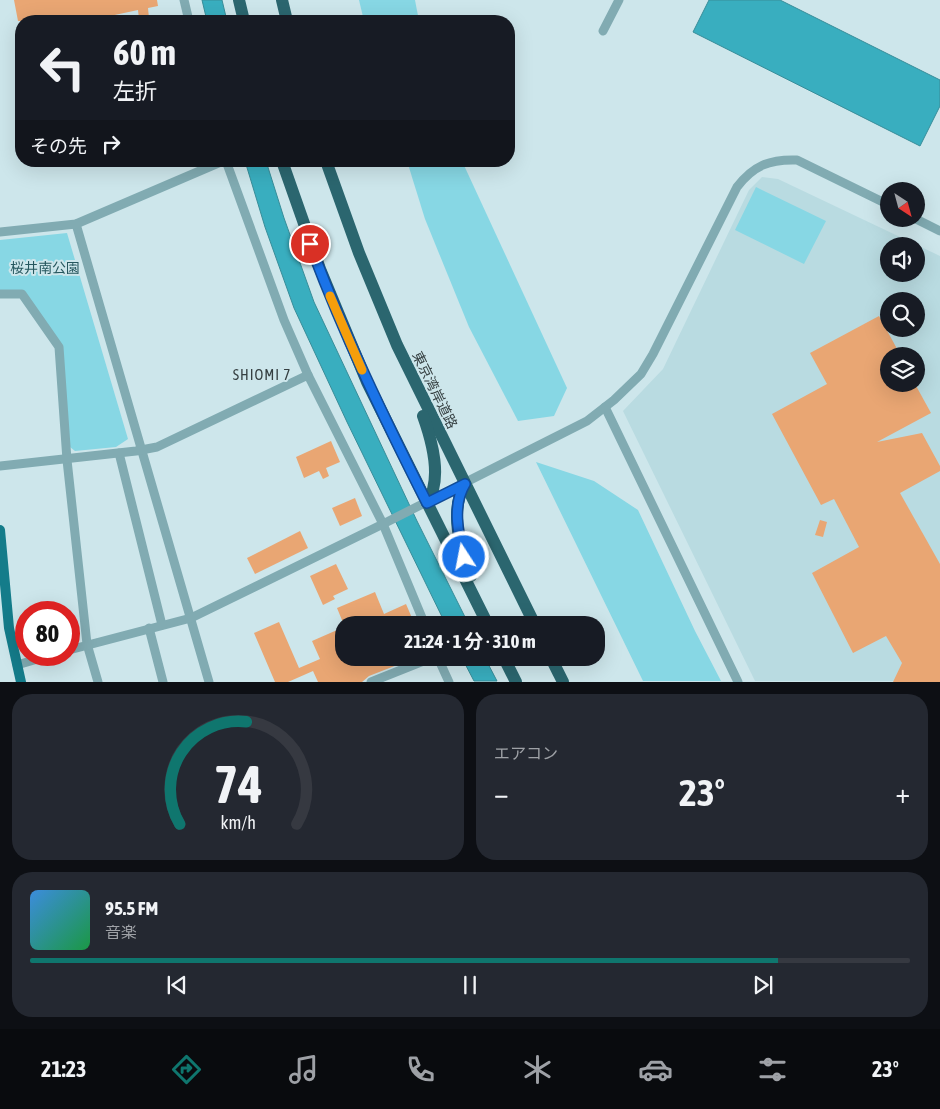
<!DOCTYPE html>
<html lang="ja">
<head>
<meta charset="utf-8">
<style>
  :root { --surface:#171b24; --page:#242831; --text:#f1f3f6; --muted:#9ea1a6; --line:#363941; --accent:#0f766e }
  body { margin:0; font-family:"Asap Condensed","Noto Sans JP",sans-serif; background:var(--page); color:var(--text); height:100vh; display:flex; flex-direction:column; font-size:19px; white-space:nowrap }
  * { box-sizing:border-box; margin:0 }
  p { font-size:16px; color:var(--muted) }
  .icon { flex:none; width:28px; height:28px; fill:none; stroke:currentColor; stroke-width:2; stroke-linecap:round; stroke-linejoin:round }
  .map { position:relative; height:682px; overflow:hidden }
  .side { display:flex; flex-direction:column; gap:12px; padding:12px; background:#0d0f14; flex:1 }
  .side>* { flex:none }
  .hud { position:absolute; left:15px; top:15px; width:500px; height:152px; border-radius:20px; box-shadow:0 5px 20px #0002; background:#171b24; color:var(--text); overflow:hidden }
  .needle { width:32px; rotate:144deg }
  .buttons { position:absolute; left:880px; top:182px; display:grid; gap:10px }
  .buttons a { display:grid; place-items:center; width:45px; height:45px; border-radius:50%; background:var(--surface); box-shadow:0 5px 20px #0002; font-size:25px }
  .speed { position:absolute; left:15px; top:601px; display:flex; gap:10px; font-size:25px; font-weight:700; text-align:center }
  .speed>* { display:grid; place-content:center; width:65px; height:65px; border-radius:50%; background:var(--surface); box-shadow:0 5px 20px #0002; line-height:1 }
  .speed .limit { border:8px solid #d22; background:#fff; color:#111 }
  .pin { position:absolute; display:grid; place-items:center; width:42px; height:42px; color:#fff; margin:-21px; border:2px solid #fff; border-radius:50%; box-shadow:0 1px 5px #0007 }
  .me { position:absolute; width:55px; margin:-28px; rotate:349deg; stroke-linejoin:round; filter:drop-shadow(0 0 4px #0008) }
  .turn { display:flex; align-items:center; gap:18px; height:105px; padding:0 15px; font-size:22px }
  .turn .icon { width:65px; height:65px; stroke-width:2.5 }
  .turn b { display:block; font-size:35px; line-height:42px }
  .then { display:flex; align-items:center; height:48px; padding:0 15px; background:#0003; gap:10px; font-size:19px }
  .big { font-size:38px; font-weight:700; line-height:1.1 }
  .side .widget { flex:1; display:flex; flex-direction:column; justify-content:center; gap:8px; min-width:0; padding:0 18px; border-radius:20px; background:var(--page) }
  .side .dial { align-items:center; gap:0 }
  .dial svg { height:130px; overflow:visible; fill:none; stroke:var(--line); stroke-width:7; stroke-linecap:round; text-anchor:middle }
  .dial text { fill:var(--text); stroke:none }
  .song { display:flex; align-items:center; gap:15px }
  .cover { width:60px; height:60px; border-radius:8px; background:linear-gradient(135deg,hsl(210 70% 55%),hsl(140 70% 35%)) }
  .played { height:5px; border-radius:2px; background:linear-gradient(90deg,var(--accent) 85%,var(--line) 85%) }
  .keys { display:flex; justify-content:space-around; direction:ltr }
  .heat { display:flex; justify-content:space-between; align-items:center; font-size:28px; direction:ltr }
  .side .tiles { flex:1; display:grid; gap:12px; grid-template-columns:1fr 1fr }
  .widget:last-child { grid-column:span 2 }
  .trip { position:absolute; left:335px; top:616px; width:270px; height:50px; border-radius:20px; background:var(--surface); box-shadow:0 5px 20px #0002; font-weight:700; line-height:50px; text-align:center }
  .menu { display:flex; height:80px; justify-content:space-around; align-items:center; background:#090b0e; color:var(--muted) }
  .menu .icon { width:35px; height:35px }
  .menu .on { color:var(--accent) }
  .menu b { font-size:22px; color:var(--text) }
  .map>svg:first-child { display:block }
  .built { fill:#b9dbe1; fill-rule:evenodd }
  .green { fill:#87d7e4 }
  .water { fill:#39aebf; stroke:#388d99 }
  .building { fill:#e9a673 }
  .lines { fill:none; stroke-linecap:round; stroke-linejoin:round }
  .minor { stroke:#81abb2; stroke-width:9 }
  .major { stroke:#147c8a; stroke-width:10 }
  .highway { stroke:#2b666f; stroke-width:12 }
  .route-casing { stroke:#114b97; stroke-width:12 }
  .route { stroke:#1a73e8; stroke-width:9 }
  .slow { stroke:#f59e0b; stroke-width:9 }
  .labels { text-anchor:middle; stroke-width:4; stroke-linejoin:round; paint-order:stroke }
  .park-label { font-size:14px; fill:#26575e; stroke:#cde6eb }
  .street-label { font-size:14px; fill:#353f41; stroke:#cde6eb }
  .neighbourhood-label { font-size:15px; letter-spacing:1px; fill:#353f41; stroke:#cde6eb }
</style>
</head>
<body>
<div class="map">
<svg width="940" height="682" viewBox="0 0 940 682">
  <rect width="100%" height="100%" fill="#cde6eb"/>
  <!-- built -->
  <path class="built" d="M762,177l16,2 162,77v425h-185l-132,-270 40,-42 86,-179zM889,246h27v28h-27zM889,301h27v28h-27zM889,356h27v28h-27z"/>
  <!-- green -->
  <g class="green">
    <polygon points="359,0 415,0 419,21 364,21"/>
    <polygon points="407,161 462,161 567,388 554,416 518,421 469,327 425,219"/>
    <polygon points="756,187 826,221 804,264 735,230"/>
    <polygon points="67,233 128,439 116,447 75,451 70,447 61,346 23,292 0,291 0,240"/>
    <polygon points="536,462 594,481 638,510 695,631 721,681 643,681"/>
  </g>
  <!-- water -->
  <g class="water">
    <polygon points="202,0 222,0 227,21 207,21"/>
    <polygon points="709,0 780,0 940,80 940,106 920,146 693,32"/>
    <polygon points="245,161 266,161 284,218 314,302 417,521 469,625 446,625 347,422 294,308 265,227"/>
    <polygon points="462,658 485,658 497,681 474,681"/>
  </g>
  <!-- building -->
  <g class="building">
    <polygon points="14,0 157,0 158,6 148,8 149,18 139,19 138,10 110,16 111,21 18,21"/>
    <polygon points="879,316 901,356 889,356 889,384 915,384 931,413 877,442 922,433 940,466 940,471 900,493 940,564 940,682 893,682 902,663 886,636 853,653 812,573 859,547 834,499 821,505 772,414 827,384 810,353"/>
    <polygon points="331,441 340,462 326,468 329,476 323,479 319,471 304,478 296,457"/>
    <polygon points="355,498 362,516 340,526 332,508"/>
    <polygon points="820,520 827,522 823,537 815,535"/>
    <polygon points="300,531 308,548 255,574 247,558"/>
    <polygon points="336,564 348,589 333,596 335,599 323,605 310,576"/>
    <polygon points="375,592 384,614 406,604 415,625 344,625 337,608"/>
    <polygon points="279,622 299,668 320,659 312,641 344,627 344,658 415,658 369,676 362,682 318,682 313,671 288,682 275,682 254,633"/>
  </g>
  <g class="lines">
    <!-- minor -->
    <g class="minor">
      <polyline points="184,0 189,21"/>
      <polyline points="603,31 619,0"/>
      <polyline points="226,161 284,320 308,375 383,524 425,625"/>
      <polyline points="916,219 940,231"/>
      <polyline points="76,224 209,682"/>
      <polyline points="0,232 76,224 223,161"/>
      <polyline points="0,294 22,294 59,347 67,460 87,644 98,682"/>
      <polyline points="605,407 738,682"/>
      <polyline points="119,453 162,625"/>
      <polyline points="0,466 136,451 157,447 308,375"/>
      <polyline points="149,628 163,682"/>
      <path d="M69,650l122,-32 192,-94 204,-103 27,-21 27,-26 12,-20 84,-167c16,-21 32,-28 60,-27l92,45"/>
      <polyline points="438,658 449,682"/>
      <polyline points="17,665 51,655"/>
      <polyline points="371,682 431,658"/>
    </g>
    <!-- major -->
    <polyline class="major" points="0,530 9,628 21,682"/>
    <!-- highway -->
    <g class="highway">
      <polyline points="239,0 244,21"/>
      <polyline points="282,0 287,21"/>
      <polyline points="282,161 320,269 367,382 488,625"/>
      <polyline points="326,161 359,253 397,345 535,625"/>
      <path d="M423,416c9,25 20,63 4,87"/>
      <path d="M465,484c-16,27 -5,65 6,92"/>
      <polyline points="504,658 516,682"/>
      <polyline points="551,658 563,682"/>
    </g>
  </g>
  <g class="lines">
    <defs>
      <path id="route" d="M310,244c33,89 74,174 117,259l38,-19c-13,21 -7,49 -1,73"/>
    </defs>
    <!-- route casing -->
    <use href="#route" class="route-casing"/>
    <!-- route -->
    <use href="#route" class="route"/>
    <!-- slow -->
    <polyline class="slow" points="330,296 362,370"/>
  </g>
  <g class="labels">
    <!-- park labels -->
    <g class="park-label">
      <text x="45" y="273">桜井南公園</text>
    </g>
    <!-- street labels -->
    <g class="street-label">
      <text transform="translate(435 390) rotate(64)" y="5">東京湾岸道路</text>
    </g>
    <!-- neighbourhood labels -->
    <g class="neighbourhood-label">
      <text x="262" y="380">SHIOMI 7</text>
    </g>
  </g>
</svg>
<div class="buttons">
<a><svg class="needle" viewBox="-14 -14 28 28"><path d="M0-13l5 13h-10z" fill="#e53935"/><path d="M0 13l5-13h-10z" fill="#9ea1a6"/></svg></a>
<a><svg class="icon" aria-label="sound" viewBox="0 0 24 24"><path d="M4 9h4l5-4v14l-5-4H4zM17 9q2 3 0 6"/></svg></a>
<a><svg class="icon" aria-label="search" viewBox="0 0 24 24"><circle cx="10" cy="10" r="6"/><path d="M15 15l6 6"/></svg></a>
<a><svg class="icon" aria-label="layers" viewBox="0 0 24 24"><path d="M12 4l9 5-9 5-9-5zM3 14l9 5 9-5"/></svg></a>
</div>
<div class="speed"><div class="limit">80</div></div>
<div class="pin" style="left:310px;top:244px;background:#d93025"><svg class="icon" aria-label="arrive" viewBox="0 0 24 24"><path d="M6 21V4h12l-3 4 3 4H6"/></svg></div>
<svg class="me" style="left:464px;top:557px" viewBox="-20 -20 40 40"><circle r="17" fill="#1a73e8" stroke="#fff" stroke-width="3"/><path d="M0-11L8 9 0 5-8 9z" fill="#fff"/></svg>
<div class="trip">21:24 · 1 分 · 310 m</div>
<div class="hud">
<div class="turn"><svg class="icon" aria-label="left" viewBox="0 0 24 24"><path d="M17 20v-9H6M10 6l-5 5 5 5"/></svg><div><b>60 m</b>左折</div></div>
<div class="then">その先<svg class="icon" aria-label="right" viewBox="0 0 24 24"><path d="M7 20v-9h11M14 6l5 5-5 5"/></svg></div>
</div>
</div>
<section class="side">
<div class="tiles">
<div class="widget dial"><svg viewBox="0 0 100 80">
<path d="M14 69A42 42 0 1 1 86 69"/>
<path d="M14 69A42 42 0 0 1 55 6" stroke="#0f766e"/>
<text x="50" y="56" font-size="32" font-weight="700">74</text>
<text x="50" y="72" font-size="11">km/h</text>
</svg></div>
<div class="widget"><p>エアコン</p>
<div class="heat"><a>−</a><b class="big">23°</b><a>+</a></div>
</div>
<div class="widget">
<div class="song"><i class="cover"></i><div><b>95.5 FM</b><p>音楽</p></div></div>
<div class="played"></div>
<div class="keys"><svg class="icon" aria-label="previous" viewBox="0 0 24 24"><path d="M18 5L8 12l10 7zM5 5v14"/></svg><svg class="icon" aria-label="pause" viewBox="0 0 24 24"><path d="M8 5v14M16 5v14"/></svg><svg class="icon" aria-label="next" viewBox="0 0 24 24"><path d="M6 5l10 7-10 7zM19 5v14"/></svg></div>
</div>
</div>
</section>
<nav class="menu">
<b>21:23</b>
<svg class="icon on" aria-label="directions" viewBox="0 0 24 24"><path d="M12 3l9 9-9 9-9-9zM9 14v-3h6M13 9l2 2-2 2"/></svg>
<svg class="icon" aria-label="music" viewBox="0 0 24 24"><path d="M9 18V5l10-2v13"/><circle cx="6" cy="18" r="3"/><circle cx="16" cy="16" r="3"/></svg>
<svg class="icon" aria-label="phone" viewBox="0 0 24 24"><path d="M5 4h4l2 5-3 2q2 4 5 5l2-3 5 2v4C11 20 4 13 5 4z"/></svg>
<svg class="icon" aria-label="climate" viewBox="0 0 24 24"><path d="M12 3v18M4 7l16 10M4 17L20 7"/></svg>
<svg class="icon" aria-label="car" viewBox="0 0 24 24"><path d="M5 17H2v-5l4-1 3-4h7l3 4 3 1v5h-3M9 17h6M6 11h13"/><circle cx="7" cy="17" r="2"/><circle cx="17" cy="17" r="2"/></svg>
<svg class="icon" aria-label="filters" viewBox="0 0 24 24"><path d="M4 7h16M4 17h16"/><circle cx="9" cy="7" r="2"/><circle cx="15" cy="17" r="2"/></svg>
<b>23°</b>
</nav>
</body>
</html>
